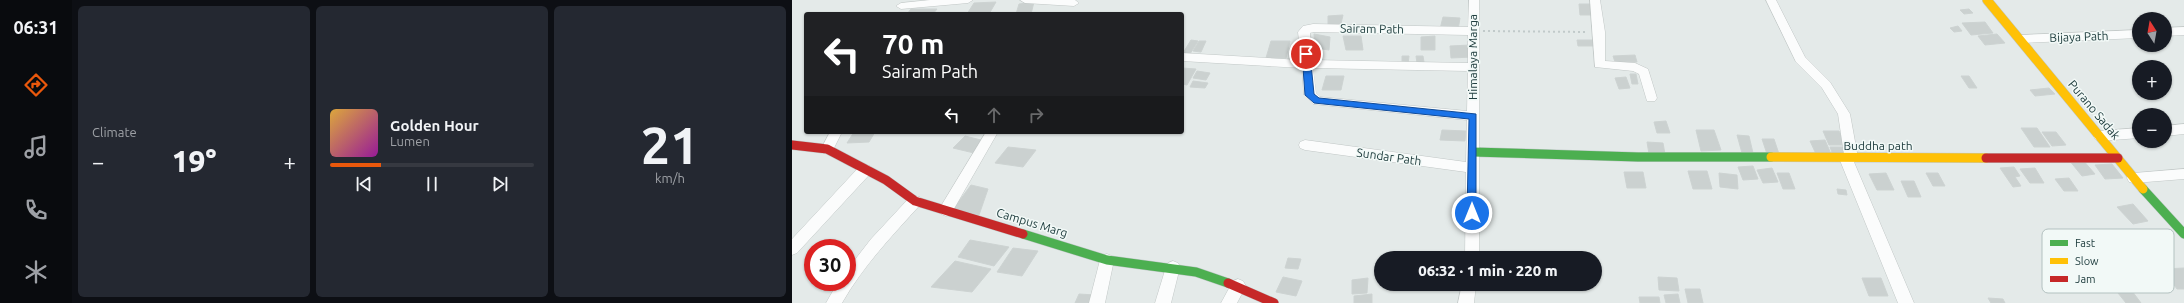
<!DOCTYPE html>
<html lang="en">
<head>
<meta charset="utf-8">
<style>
  :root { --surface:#171b24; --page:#242831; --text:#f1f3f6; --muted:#9ea1a6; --line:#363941; --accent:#ea580c }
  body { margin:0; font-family:Ubuntu,sans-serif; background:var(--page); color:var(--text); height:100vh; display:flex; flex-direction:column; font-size:15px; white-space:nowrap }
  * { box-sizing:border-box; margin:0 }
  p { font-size:13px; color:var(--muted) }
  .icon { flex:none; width:22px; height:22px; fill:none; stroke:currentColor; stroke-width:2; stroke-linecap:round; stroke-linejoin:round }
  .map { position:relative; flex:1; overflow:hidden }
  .side { display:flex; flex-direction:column; gap:6px; padding:6px; background:#0d0f14; width:720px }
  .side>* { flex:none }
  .banner { position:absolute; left:12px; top:12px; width:380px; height:122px; border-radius:4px; box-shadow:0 1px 3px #0004; background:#202124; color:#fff; overflow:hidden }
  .needle { width:26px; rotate:349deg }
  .buttons { position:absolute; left:1340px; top:12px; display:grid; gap:8px }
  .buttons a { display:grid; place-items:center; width:40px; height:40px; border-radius:50%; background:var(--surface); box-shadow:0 1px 3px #0004; font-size:20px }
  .speed { position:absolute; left:12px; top:239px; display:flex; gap:8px; font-size:20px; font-weight:700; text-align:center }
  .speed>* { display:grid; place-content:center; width:52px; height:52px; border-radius:50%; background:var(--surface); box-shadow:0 1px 3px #0004; line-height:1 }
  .speed .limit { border:6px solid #d22; background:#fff; color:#111 }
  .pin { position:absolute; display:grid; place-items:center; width:34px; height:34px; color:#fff; margin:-17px; border:2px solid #fff; border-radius:50%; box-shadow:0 1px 4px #0007 }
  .me { position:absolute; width:44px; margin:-22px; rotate:0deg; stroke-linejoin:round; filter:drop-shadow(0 0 3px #0008) }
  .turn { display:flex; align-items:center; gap:14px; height:84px; padding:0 12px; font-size:18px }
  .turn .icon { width:52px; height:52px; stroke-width:2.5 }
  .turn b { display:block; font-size:28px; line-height:34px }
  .lanes { display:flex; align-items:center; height:38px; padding:0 12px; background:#0003; justify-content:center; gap:20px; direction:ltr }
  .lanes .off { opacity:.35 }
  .big { font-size:30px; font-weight:800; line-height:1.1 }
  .side .widget { flex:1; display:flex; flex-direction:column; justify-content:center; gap:6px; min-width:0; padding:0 14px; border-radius:6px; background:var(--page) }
  .side .dial { align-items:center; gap:0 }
  .dial b { font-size:52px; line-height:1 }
  .song { display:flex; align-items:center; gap:12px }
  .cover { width:48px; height:48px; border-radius:6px; background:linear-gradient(135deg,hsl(40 70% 55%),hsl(300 70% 35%)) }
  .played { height:4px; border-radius:2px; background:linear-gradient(90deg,var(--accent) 25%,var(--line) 25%) }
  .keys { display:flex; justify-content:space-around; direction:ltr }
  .heat { display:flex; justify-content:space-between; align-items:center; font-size:22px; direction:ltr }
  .side .tiles { flex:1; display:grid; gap:6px; grid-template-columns:repeat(3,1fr) }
  .trip { position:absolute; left:582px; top:251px; width:228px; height:40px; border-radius:20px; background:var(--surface); box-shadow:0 1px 3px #0004; font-weight:800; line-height:40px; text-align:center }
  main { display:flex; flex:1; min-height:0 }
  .tabs { display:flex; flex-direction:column; width:72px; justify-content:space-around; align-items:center; background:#090b0e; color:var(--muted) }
  .tabs .icon { width:28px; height:28px }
  .tabs .on { color:var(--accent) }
  .tabs b { font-size:18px; color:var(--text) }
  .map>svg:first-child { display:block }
  .building { fill:#cbd1d0; stroke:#cdd3d2 }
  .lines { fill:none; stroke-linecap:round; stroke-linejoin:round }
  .street-casing { stroke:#c1c7c6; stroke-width:1 }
  .fast-casing { stroke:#bfc7c7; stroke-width:10 }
  .slow-casing { stroke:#bfc7c7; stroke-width:10 }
  .jam-casing { stroke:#bfc7c7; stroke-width:10 }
  .path { stroke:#c1caca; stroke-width:2; stroke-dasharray:2 3; stroke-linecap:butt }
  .street { fill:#fbfcfc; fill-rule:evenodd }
  .fast { stroke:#4caf50; stroke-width:9 }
  .slow { stroke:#ffc107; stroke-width:9 }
  .jam { stroke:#c62828; stroke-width:9 }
  .route { fill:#1a73e8; stroke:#114b97 }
  .labels { text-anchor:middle; stroke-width:3; stroke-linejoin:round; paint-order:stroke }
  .street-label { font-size:12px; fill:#203e3f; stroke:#f2f9f7 }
  .key { fill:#f2f9f7; stroke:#b3c1c0; stroke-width:1 }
  .key-label { font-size:11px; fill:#203e3f }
</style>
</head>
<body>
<main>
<nav class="tabs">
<b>06:31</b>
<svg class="icon on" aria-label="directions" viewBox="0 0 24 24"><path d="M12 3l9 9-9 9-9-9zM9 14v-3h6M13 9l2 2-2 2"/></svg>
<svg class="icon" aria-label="music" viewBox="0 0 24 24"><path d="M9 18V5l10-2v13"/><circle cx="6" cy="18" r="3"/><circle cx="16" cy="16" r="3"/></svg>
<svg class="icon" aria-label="phone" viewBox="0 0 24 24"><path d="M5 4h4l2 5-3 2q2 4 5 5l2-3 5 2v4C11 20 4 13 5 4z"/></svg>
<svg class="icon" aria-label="climate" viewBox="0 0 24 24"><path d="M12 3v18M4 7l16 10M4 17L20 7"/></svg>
</nav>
<section class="side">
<div class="tiles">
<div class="widget"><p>Climate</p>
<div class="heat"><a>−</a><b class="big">19°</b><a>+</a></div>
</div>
<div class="widget">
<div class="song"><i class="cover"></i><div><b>Golden Hour</b><p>Lumen</p></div></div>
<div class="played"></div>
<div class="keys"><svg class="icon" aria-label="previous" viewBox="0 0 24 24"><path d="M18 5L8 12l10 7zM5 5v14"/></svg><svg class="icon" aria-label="pause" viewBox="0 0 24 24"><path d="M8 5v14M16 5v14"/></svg><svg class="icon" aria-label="next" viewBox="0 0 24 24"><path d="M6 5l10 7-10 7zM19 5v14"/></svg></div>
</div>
<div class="widget dial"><b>21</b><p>km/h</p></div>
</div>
</section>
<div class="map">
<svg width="1392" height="303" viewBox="0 0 1392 303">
  <rect width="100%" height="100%" fill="#e4eae9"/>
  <!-- building -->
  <g class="building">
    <polygon points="204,2 197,14 175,14 182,3"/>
    <polygon points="242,2 239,14 224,14 227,4"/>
    <polygon points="787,4 800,4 801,15 788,15"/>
    <polygon points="119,9 145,9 141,14 115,14"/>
    <polygon points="1177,9 1181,13 1172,14 1168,10"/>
    <polygon points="551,15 548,28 536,26 536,16"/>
    <polygon points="651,17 668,18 666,30 648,29"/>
    <polygon points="1193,22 1201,33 1179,35 1170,23"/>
    <polygon points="1166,26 1170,31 1162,32 1158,28"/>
    <polygon points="522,34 538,37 537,50 523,48"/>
    <polygon points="1205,34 1213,43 1193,45 1186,36"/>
    <polygon points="551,36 569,36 571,50 554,50"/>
    <polygon points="643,36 643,50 629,50 629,37"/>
    <polygon points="399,40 406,41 398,54 391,53"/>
    <polygon points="785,40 802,40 803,46 786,46"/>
    <polygon points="407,41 414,41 409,52 401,51"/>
    <polygon points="479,41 498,41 494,58 474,58"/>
    <polygon points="679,45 680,57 659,58 658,46"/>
    <polygon points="843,55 845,62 823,62 821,56"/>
    <polygon points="610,56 617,56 616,64 610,64"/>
    <polygon points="624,56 631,56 632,62 625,63"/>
    <polygon points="390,68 404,69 395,85 390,84"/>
    <polygon points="405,71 418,73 414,80 401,78"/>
    <polygon points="838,74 844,74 846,84 840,84"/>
    <polygon points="534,76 552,76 549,90 530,90"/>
    <polygon points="1169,76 1177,76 1185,88 1177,88"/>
    <polygon points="834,77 838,88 827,89 823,78"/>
    <polygon points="401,81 416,83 413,88 398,87"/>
    <polygon points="1257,88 1263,94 1243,96 1238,90"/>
    <polygon points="874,121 878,133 865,133 862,122"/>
    <polygon points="1229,128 1245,128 1258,147 1242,147"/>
    <polygon points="650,130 674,131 673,141 648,140"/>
    <polygon points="904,130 922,130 929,150 909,151"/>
    <polygon points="1031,131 1047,131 1054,145 1037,145"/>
    <polygon points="62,132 83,132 77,142 55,143"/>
    <polygon points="1250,132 1264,132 1274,145 1260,146"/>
    <polygon points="945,135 957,136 961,153 950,153"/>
    <polygon points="173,136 193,141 182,153 161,148"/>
    <polygon points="970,139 982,139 987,154 975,154"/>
    <polygon points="1033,140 1039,154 1024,154 1018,141"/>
    <polygon points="855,142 871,143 873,154 857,154"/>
    <polygon points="216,147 244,150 231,167 203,163"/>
    <polygon points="1038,147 1050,147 1054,155 1041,155"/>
    <polygon points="1290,159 1303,174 1290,176 1277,160"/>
    <polygon points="1320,164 1331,178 1313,179 1303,165"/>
    <polygon points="961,166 966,179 951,180 946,167"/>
    <polygon points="1222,167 1228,176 1223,177 1229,186 1221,187 1208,168"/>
    <polygon points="980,168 986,182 971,183 965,170"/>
    <polygon points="1243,168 1252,183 1238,183 1228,169"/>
    <polygon points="896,171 915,171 920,189 901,189"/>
    <polygon points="832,172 851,172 854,188 835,188"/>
    <polygon points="927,173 945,175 946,189 928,187"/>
    <polygon points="985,173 997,173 1003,189 991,189"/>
    <polygon points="1094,173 1102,190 1085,190 1077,174"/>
    <polygon points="1134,173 1146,173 1153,186 1141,186"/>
    <polygon points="1277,178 1286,191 1272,191 1263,179"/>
    <polygon points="1109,181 1122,181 1129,197 1116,197"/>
    <polygon points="179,185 196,189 187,215 162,208"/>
    <polygon points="1045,189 1054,190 1055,195 1046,194"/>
    <polygon points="1341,204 1356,221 1341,224 1325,207"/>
    <polygon points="178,240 217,247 202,266 166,257"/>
    <polygon points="221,248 246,251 230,276 205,272"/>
    <polygon points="496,258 509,259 506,269 493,268"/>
    <polygon points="163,261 199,269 180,292 139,287"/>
    <polygon points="1392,268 1392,289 1385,289 1371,269"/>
    <polygon points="491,277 510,281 504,296 484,292"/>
    <polygon points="866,277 885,278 887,291 867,290"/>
    <polygon points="576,278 575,293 560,294 560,280"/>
    <polygon points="1070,278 1089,278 1096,296 1077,296"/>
    <polygon points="893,289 908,289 911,303 896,303"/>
    <polygon points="1340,291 1349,303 1334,303 1326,293"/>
    <polygon points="287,294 303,295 299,303 283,303"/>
    <polygon points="580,294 580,303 562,303 562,296"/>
    <polygon points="886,294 888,303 874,303 872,295"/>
    <polygon points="847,297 867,297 868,303 848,303"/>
    <polygon points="1196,298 1211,299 1213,303 1199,303"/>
  </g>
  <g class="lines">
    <defs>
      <g id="street">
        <polygon points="138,0 181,0 176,3 109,9 104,6 109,3"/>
        <polygon points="228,0 283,0 287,3 282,6 233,3"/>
        <path d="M677,0h10v258h-14l1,-86 -161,-22 -5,-2 -1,-3 1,-3 5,-2 161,22 1,-42 -154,-16 -9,-9 -2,-27 -120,-7v-8l119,7 -3,-28 5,-6 10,-2 155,3zM521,32l155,3v28l-156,-3 -2,-27zM521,68l155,3 -1,40 -147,-14 -4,-4z"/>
        <polygon points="798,0 808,0 813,32 813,61 843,63 856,69 865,98 863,101 855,101 847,74 841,71 803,67"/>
        <polygon points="974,0 984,0 1013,57 1038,82 1058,114 1066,158 1062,162 1122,303 1106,303 1047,158 1052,154 1046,114 1030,88 1004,62"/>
        <polygon points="1392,27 1392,35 1373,36 1373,28"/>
        <polygon points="1347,30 1347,38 1228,43 1222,39 1228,35"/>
        <polygon points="1392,124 1392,134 1373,136 1373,126"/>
        <polygon points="1347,128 1347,138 1308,141 1303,139 1302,136 1303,133 1308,131"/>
        <polygon points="38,132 50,132 40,152 30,152 29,149"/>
        <polygon points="194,132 206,132 159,214 154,216 149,214 147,210 149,206"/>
        <polygon points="73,165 78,166 80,170 78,174 5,253 0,255 0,239 68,166"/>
        <polygon points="1392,169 1392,179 1342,183 1337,182 1335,178 1337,174 1342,173"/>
        <path d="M123,196l5,1 2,4 -2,4c-28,31 -57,61 -78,98h-16l12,-21h9v-12l24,-31 39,-42z"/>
        <polygon points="315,254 320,256 322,260 313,303 297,303 308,260 310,256"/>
        <polygon points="381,261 386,263 388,267 379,303 363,303 374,267 376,263"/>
        <polygon points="446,279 451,281 454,286 445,303 429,303 441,281"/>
        <polygon points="670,284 684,284 682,303 666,303"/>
      </g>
      <g id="fast">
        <polyline points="681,152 846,157 979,157"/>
        <polyline points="1351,189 1392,234"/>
        <polyline points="231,234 315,260 404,272 436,283"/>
      </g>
      <g id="slow">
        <polyline points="1195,0 1351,189"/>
        <polyline points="979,157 1194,158"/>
      </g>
      <g id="jam">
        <polyline points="0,145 35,149 94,180 123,201 231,234"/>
        <polyline points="1194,158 1326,158"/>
        <polyline points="436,283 482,303"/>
      </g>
    </defs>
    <!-- street casing -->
    <use href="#street" class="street-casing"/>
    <!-- fast casing -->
    <use href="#fast" class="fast-casing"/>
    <!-- slow casing -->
    <use href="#slow" class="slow-casing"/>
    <!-- jam casing -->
    <use href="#jam" class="jam-casing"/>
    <!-- path -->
    <polyline class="path" points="691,31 795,32"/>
    <!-- street -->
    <use href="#street" class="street"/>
    <!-- fast -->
    <use href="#fast" class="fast"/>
    <!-- slow -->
    <use href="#slow" class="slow"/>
    <!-- jam -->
    <use href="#jam" class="jam"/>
  </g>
  <!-- route -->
  <polygon class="route" points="514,51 518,54 522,94 527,98 684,114 684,216 680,217 675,213 677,119 522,103 513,95 510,54"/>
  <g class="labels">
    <!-- street labels -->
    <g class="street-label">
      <text transform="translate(580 29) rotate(1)" y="4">Sairam Path</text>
      <text transform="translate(1287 37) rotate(-2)" y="4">Bijaya Path</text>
      <text transform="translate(681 57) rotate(-90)" y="4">Himalaya Marga</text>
      <text transform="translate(1302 110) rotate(50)" y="4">Purano Sadak</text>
      <text x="1086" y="150">Buddha path</text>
      <text transform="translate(597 157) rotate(8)" y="4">Sundar Path</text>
      <text transform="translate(240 223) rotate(17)" y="4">Campus Marg</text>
    </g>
  </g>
  <!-- legend -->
  <rect x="1250" y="229" width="132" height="64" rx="6" class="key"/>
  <rect x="1258" y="240" width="18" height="6" fill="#4caf50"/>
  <rect x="1258" y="258" width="18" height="6" fill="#ffc107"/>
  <rect x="1258" y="276" width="18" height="6" fill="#c62828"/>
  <g class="key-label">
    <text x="1283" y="247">Fast</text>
    <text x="1283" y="265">Slow</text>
    <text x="1283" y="283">Jam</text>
  </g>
</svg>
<div class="buttons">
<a><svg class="needle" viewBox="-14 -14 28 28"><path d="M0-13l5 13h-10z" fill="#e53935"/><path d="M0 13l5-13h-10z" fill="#9ea1a6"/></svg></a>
<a>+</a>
<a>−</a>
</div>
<div class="speed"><div class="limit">30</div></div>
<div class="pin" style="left:514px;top:54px;background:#d93025"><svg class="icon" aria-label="arrive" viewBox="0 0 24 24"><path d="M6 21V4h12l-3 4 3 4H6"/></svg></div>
<svg class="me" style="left:680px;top:213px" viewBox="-20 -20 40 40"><circle r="17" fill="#1a73e8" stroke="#fff" stroke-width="3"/><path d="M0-11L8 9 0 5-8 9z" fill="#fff"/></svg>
<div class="trip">06:32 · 1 min · 220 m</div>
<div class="banner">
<div class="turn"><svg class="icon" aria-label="left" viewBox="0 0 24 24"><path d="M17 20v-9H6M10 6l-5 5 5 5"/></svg><div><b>70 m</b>Sairam Path</div></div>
<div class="lanes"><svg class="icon" aria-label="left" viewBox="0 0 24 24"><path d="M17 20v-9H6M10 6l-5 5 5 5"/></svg><svg class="icon off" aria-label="ahead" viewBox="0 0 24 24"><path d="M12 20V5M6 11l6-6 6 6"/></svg><svg class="icon off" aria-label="right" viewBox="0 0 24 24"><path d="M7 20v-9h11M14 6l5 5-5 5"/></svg></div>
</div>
</div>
</main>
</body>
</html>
